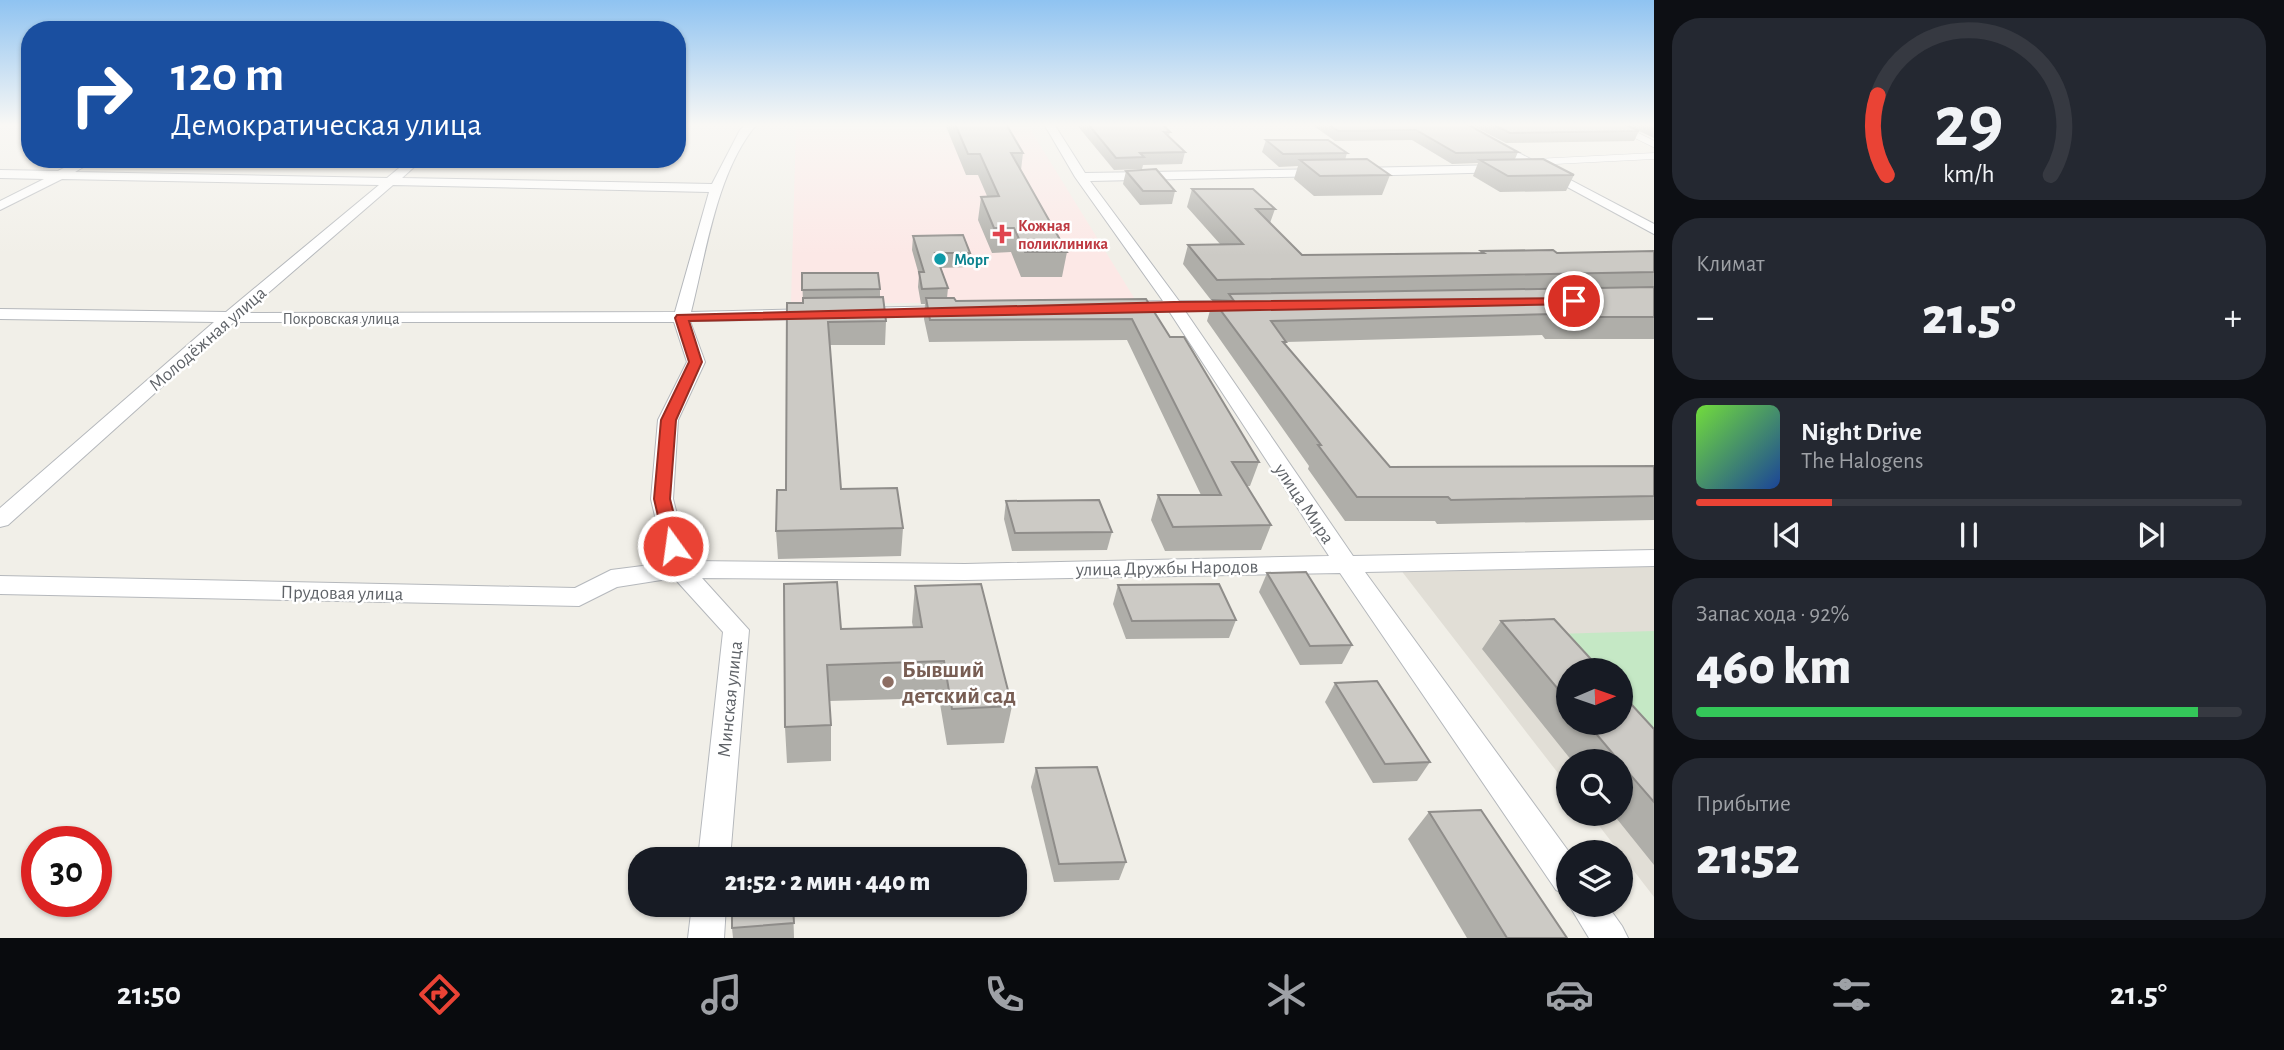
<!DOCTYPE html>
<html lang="ru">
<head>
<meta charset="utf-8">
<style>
  :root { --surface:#171b24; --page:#242831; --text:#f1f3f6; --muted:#9ea1a6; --line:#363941; --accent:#ea4335 }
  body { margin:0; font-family:"Alegreya Sans",sans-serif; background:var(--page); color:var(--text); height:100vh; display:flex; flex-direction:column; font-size:26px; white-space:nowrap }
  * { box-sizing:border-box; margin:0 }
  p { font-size:23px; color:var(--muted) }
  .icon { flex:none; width:38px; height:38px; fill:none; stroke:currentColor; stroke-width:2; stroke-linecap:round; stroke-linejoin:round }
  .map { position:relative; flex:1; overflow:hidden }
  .sheet { display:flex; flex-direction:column; gap:18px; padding:18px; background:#0d0f14; width:630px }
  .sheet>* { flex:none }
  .guide { position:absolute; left:21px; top:21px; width:665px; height:147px; border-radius:28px; box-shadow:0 2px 5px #0004; background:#1a4fa0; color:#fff; overflow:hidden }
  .needle { width:46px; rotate:88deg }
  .tools { position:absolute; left:1556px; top:658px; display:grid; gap:14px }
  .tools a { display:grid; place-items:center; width:77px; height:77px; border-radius:50%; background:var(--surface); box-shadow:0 2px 5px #0004; font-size:35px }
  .speed { position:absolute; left:21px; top:826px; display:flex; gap:14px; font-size:35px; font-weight:700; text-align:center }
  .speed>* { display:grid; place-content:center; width:91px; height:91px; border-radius:50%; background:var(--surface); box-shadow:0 2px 5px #0004; line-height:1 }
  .speed .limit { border:10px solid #d22; background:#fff; color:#111 }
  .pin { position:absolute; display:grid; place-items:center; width:60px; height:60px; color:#fff; margin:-30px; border:4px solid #fff; border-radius:50%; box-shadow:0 2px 7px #0007 }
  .me { position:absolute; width:77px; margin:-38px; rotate:346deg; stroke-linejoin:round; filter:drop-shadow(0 0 5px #0008) }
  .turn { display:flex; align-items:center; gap:24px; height:147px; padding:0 35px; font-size:32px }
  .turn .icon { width:91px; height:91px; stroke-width:2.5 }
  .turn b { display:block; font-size:49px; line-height:60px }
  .big { font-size:52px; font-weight:800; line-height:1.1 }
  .sheet .card { flex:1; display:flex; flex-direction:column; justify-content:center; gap:10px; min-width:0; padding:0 24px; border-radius:28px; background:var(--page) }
  .sheet .dial { align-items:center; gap:0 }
  .dial svg { height:182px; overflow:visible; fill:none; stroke:var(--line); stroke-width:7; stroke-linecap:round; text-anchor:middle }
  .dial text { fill:var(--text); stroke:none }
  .song { display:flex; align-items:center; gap:21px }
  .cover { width:84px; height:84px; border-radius:10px; background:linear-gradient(135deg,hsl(100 70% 55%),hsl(220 70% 35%)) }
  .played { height:7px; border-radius:4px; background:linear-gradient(90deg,var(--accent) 25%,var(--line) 25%) }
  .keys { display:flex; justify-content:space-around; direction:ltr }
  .heat { display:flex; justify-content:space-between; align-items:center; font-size:38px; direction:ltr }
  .charge { height:10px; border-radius:5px; background:linear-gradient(90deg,#34c759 92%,var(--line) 0) }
  .trip { position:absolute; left:628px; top:847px; width:399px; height:70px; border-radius:28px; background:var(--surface); box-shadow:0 2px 5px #0004; font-weight:800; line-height:70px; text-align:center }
  .tabs { display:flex; height:112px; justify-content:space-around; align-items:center; background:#090b0e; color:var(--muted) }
  .tabs .icon { width:49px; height:49px }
  .tabs .on { color:var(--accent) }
  .tabs b { font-size:32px; color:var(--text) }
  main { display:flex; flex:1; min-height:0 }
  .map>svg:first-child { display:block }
  .education { fill:#e1ded6; fill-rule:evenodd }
  .medical { fill:#fce8e6 }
  .green { fill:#c5e8c5 }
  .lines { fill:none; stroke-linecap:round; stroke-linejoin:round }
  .service-casing { stroke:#b5b8bc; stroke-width:7 }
  .minor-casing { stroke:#b5b8bc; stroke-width:2 }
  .service { stroke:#fff; stroke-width:6 }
  .minor { fill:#fff; fill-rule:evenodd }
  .wall { fill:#afaea9 }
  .building { fill:#cccac5; stroke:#8f8d8a; stroke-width:2 }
  .route { fill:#ea4335; stroke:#982c22; stroke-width:2 }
  .health-dot { fill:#e0444e; stroke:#fff; stroke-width:2.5 }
  .culture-dot { fill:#0f9aa8; stroke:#fff; stroke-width:2.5 }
  .education-dot { fill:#8d6e63; stroke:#fff; stroke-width:2.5 }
  .labels { text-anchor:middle; stroke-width:5; stroke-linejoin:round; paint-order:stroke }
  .far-health-label { font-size:16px; font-weight:bold; fill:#be3a42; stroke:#fff; text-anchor:start }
  .far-culture-label { font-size:16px; font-weight:bold; fill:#0d838f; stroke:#fff; text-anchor:start }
  .far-street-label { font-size:16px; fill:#5f6368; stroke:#fff }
  .street-label { font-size:19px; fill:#5f6368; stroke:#fff }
  .near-education-label { font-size:23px; font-weight:bold; fill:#785e54; stroke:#fff; text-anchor:start }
</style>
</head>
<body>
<main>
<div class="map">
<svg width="1654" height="938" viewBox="0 0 1654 938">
  <rect width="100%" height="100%" fill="#f1efe8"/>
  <!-- education -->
  <path class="education" d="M1654,562v335l-64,-83h30v-53h-52v25l-168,-217zM1568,670h52v53h-52z"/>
  <!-- medical -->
  <polygon class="medical" points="796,124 1027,124 1136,301 791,304"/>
  <!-- green -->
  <polygon class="green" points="1654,631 1654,729 1640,729 1621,707 1620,670 1588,670 1556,634"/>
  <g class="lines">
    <defs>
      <g id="service">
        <polyline points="1613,124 1654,144"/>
        <polyline points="1535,162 1654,156"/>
      </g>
      <g id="minor">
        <path d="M746,124h11c-40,46 -51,129 -66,188l122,-3 8,5 -8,5 -123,2 15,41 -27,58 -5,79 16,62 276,3 364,-8 -160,-245 -47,1 -8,-5 8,-5 41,-1 -88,-124 -31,-53h10l31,49 243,-4v6l-4,1 -234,5 89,120 67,1 2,3 -8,5 -55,1 168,245 301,-6v16l-289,6 204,280 -1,43 -12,-5 -216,-317 -375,7 -263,-2 47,52 -19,229h-32l25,-227 -49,-54 -57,9 -38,19 -579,-12v-18l575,12 36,-18 55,-7 -15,-64 7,-79 29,-58 -13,-40h-440l-226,203 -8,2v-19l214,-186 -214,-3v-10l226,3 153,-127 -317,-6 -62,31v-9l44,-22 -44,-1v-8l58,1 23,-12h16l-22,13 312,6 23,-19h13l-21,19 310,6 28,-54zM393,185l316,7 -34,120 -430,1z"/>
        <polygon points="1451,124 1464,124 1654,224 1654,234"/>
        <polygon points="1502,165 1508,169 1506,172 1356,176 1350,172 1356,168"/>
        <polygon points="953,306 961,311 959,314 856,318 848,313 856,308"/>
        <polygon points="692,905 726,905 724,938 688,938"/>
        <polygon points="1569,905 1607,905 1622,926 1628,938 1589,938"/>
      </g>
    </defs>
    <!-- service casing -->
    <use href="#service" class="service-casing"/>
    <!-- minor casing -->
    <use href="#minor" class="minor-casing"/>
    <!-- service -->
    <use href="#service" class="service"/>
    <!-- minor -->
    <use href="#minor" class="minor"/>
  </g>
  <!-- wall -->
  <g class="wall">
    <polygon points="945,124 1006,124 1023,153 1021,170 1067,252 1062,277 1021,277 1011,252 992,253 978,220 981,197 987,196 978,175 966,175"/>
    <polygon points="1076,124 1162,124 1170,132 1169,136 1185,152 1182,164 1143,165 1142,169 1114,170"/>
    <polygon points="1311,124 1467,124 1518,152 1515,159 1574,175 1566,191 1500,192 1473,176 1478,163 1452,164 1412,140 1335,141"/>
    <polygon points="1469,124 1654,124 1654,138 1639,131 1634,141 1506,143"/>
    <polygon points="1266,140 1347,153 1345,160 1390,175 1382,195 1314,196 1294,179 1298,166 1279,167 1262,152"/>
    <polygon points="1126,171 1175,191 1172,204 1140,205 1123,184"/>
    <polygon points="1192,189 1275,209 1270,223 1302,255 1480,253 1481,251 1557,253 1654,251 1654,339 1545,339 1542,335 1286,342 1285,344 1390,467 1654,466 1654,520 1437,524 1435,521 1345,521 1308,469 1309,466 1207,321 1213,300 1227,301 1227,300 1211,300 1183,264 1188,245 1220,244 1187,207"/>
    <polygon points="913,236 970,253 968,267 941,268 948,288 947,298 956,301 1146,299 1170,337 1259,462 1250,486 1247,486 1271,525 1261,550 1165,551 1151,520 1158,495 1201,495 1127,340 929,342 924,319 925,304 921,304 918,287 919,275 912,250"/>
    <polygon points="802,273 880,289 880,297 886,321 885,345 830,345 841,489 903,528 901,556 778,559 776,531 786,490 803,303"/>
    <polygon points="1006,501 1112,532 1107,550 1012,551 1004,519"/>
    <polygon points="1267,573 1352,645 1342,664 1300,665 1259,592"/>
    <polygon points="1118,585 1236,620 1229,638 1126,639 1113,604"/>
    <polygon points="915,586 1012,706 1004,743 947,745 939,698 829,701 831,725 831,761 787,763 785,727 841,629 913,627 912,622"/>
    <polygon points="1501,621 1568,670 1568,723 1620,723 1654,729 1654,865 1613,814 1620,814 1620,761 1572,761 1482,649"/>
    <polygon points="1335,683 1430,762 1417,781 1373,783 1325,702"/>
    <polygon points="1036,768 1126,862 1119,880 1054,882 1031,787"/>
    <polygon points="1429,812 1567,938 1467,938 1408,839"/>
    <polygon points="793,905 794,938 733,938 732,928"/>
  </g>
  <!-- building -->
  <g class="building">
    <polygon points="955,124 1006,124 1023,153 1011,153 1067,252 1025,252 1014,228 994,228 981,197 999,196 980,154 968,154"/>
    <polygon points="1088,124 1162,124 1170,132 1164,132 1185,152 1140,153 1144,157 1116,158"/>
    <polygon points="1328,124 1467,124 1518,152 1456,153 1416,130 1338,131"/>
    <polygon points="1492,124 1625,124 1639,131 1510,133"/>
    <polygon points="1266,140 1328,140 1347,153 1283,154"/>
    <polygon points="1367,159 1390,175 1320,176 1300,160"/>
    <polygon points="1543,159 1574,175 1508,176 1480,160"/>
    <polygon points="1156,169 1175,191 1143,191 1126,171"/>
    <polygon points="1192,189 1253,189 1275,209 1256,209 1302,255 1484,253 1481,251 1553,250 1557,253 1654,251 1654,272 1217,280 1188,245 1243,244"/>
    <polygon points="963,235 970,253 935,253 948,288 922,289 919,272 924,272 913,236"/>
    <polygon points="802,273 878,273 880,289 802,290"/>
    <polygon points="1654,287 1654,317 1557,317 1553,314 1271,321 1286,342 1283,342 1390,467 1654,466 1654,496 1451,500 1448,497 1357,497 1318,445 1321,445 1213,300 1234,301 1229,294"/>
    <polygon points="883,297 886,321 828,322 841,489 897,488 903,528 776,531 777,490 786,490 787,303 803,303 803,298"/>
    <polygon points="926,298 954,298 956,301 1146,299 1170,337 1184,337 1259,462 1232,462 1271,525 1173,527 1158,495 1221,495 1132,319 930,320"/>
    <polygon points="1099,500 1112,532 1015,533 1006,501"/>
    <polygon points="1306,572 1352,645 1310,646 1267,573"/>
    <polygon points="837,582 841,629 922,627 915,586 981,584 1012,706 952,709 944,661 827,665 831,725 785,727 784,584"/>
    <polygon points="1219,584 1236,620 1132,621 1118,585"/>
    <polygon points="1554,619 1601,670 1568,670 1568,701 1501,621"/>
    <polygon points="1377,681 1430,762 1385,764 1335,683"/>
    <polygon points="1620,692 1654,729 1654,802 1620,763 1620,761 1619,761 1587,723 1620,723"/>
    <polygon points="1097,767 1126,862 1059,864 1036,768"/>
    <polygon points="1481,810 1567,938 1507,938 1429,812"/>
    <polygon points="790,854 790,859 732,859 732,858"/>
    <polygon points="732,905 793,905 794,923 732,928"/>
  </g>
  <!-- sky -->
  <linearGradient id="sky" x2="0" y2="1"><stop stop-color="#8fc3f1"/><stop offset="0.49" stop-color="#f9f8f5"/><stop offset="1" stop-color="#f9f8f5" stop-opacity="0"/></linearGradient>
  <rect width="1654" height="255" fill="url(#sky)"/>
  <!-- route -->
  <polygon class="route" points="1574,298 1578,299 1578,304 689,321 702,362 676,420 670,499 682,546 673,552 665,546 654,499 661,420 689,362 675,318 677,315 1174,302"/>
  <!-- markers -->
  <path class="health-dot" d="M998.5 223.5h7v7h7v7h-7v7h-7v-7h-7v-7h7z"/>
  <circle class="culture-dot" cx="940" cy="259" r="7"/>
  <circle class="education-dot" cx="888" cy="682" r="7"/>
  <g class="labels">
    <!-- far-health labels -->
    <g class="far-health-label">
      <text x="1018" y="231">Кожная<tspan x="1018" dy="18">поликлиника</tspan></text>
    </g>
    <!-- far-culture labels -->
    <g class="far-culture-label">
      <text x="954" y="265">Морг</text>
    </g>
    <!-- far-street labels -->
    <g class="far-street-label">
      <text x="341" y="324">Покровская улица</text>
    </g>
    <!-- street labels -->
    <g class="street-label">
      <text transform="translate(207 338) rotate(-41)" y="7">Молодёжная улица</text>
      <text transform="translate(1305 503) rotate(56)" y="7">улица Мира</text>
      <text transform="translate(1167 567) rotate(-1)" y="7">улица Дружбы Народов</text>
      <text transform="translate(342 592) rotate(1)" y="7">Прудовая улица</text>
      <text transform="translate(729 699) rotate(-84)" y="7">Минская улица</text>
    </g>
    <!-- near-education labels -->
    <g class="near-education-label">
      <text x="902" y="677">Бывший<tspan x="902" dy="26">детский сад</tspan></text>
    </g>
  </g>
</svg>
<div class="tools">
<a><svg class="needle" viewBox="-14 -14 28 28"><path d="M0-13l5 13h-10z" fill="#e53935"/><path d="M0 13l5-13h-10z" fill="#9ea1a6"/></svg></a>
<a><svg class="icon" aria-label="search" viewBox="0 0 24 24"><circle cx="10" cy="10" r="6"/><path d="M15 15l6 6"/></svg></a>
<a><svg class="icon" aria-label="layers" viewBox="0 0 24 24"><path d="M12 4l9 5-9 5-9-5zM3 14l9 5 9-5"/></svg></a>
</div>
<div class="speed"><div class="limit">30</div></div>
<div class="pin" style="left:1574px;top:301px;background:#d93025"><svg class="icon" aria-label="arrive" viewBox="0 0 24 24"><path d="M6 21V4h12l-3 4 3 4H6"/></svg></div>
<svg class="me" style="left:673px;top:546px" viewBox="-20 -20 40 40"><circle r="17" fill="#ea4335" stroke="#fff" stroke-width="3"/><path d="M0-11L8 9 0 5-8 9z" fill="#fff"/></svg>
<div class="trip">21:52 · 2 мин · 440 m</div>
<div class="guide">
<div class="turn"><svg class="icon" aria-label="right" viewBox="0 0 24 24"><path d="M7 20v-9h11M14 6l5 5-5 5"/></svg><div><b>120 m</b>Демократическая улица</div></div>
</div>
</div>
<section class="sheet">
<div class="card dial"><svg viewBox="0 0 100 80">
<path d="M14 69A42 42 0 1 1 86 69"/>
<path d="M14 69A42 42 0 0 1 10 34" stroke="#ea4335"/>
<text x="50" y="56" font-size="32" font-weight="700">29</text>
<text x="50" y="72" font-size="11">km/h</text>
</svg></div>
<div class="card"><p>Климат</p>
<div class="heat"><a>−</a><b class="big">21.5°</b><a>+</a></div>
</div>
<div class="card">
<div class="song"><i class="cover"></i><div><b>Night Drive</b><p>The Halogens</p></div></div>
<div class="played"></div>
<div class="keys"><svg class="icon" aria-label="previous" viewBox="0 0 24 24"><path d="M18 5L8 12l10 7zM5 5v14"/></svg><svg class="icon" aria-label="pause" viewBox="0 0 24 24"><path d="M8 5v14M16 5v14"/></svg><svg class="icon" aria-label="next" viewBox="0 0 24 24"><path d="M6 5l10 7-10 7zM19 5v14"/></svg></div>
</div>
<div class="card"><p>Запас хода · 92%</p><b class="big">460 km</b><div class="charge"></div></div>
<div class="card"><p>Прибытие</p><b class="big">21:52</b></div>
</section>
</main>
<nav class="tabs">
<b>21:50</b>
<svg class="icon on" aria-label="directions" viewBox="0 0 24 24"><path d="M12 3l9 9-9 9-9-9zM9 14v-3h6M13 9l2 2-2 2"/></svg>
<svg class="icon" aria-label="music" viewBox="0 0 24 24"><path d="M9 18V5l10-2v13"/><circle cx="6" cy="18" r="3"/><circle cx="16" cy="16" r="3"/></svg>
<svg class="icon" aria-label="phone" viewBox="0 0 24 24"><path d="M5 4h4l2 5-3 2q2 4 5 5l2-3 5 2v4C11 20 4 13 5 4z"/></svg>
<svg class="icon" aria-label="climate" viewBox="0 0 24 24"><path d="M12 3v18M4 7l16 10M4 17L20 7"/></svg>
<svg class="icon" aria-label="car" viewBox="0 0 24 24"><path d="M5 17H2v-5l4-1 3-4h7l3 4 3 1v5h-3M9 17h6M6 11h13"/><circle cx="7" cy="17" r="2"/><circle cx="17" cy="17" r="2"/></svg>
<svg class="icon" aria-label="filters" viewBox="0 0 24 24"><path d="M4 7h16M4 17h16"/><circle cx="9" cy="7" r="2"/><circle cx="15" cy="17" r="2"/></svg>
<b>21.5°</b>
</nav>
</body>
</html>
